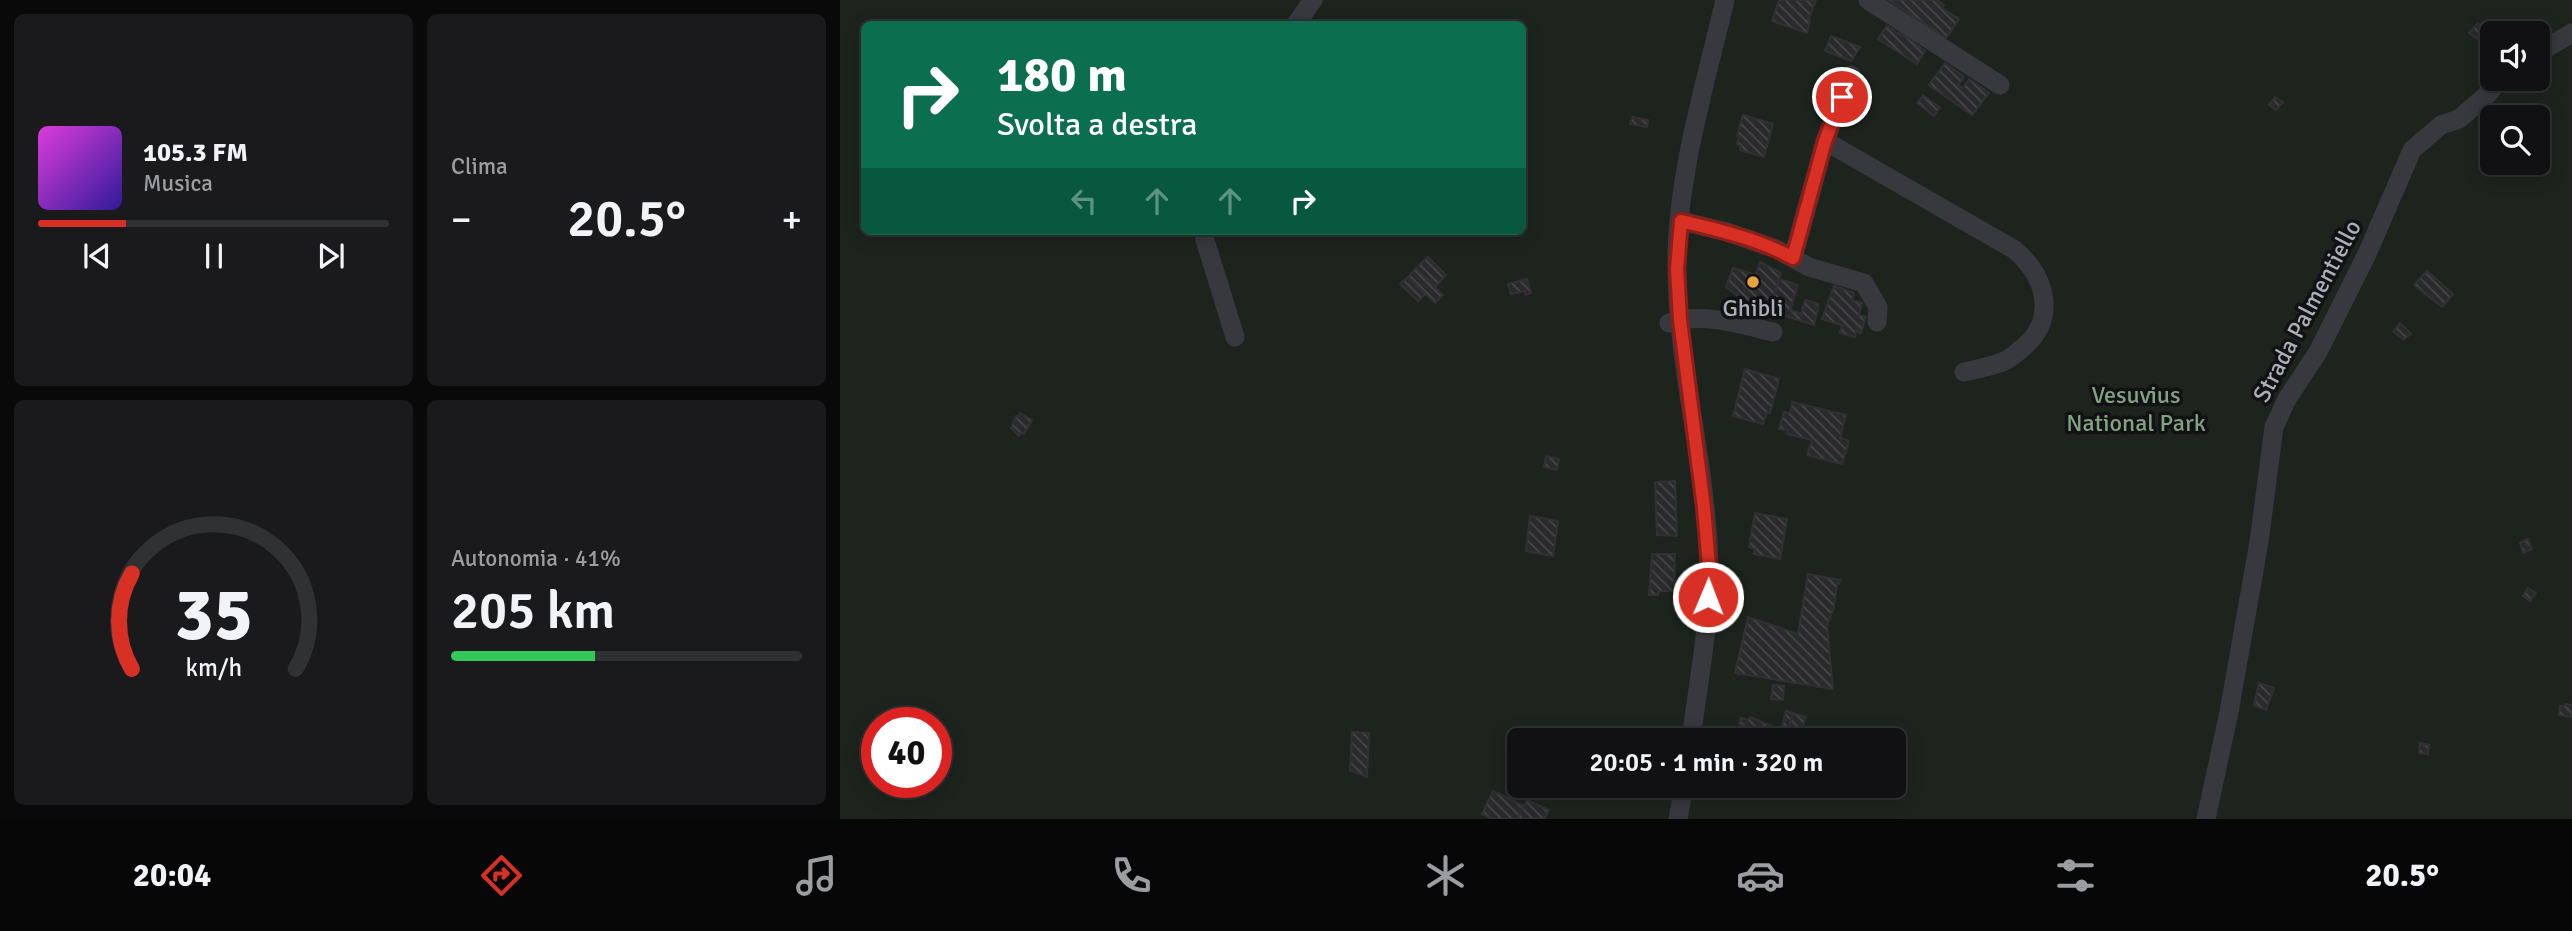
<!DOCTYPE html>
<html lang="it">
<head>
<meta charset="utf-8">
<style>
  :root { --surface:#111113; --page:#1a1a1c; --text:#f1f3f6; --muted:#9c9da0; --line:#303133; --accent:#d93025 }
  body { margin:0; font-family:Signika,sans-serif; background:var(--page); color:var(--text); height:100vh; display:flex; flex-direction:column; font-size:26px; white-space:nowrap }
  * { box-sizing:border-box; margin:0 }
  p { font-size:23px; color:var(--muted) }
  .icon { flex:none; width:38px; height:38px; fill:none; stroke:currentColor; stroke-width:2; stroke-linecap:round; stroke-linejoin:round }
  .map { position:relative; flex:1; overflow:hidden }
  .details { display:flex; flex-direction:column; gap:14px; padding:14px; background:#09090a; width:840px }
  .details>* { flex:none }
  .banner { position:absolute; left:21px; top:21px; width:665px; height:214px; border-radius:10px; box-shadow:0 4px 18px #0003,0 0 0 2px var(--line); background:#0b6e4f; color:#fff; overflow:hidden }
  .fabs { position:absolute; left:1640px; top:21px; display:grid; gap:14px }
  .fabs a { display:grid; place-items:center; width:70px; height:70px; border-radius:10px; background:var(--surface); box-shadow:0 4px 18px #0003,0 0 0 2px var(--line); font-size:35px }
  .speed { position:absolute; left:21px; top:707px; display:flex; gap:14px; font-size:35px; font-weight:700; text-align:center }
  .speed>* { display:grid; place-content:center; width:91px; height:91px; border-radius:50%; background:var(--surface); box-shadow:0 4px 18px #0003,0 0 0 2px var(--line); line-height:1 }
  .speed .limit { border:10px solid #d22; background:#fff; color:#111 }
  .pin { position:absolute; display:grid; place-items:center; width:60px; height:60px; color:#fff; margin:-30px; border:4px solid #fff; border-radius:50%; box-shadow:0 2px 7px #0007 }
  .me { position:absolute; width:77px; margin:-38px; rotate:1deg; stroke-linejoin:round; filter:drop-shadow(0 0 5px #0008) }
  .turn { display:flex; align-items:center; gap:24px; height:147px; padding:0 21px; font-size:32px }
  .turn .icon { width:91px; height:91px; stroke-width:2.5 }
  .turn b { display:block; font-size:49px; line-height:60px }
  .lanes { display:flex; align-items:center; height:66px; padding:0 21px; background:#0003; justify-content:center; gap:35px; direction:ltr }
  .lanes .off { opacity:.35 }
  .big { font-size:52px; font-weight:600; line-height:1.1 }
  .details .tile { flex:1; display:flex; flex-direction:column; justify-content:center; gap:10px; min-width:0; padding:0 24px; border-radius:10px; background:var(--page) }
  .details .dial { align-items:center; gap:0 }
  .dial svg { height:182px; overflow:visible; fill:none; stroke:var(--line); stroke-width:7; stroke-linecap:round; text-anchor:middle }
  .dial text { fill:var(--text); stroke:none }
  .song { display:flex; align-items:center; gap:21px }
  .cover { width:84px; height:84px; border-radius:10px; background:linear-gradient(135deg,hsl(300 70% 55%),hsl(250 70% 35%)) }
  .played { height:7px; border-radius:4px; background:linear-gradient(90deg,var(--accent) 25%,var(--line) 25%) }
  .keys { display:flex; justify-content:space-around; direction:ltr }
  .heat { display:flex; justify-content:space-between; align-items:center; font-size:38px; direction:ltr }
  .charge { height:10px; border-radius:5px; background:linear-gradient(90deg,#34c759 41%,var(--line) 0) }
  .details .tiles { flex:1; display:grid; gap:14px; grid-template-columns:repeat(2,1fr) }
  .trip { position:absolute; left:667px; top:728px; width:399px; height:70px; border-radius:10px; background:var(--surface); box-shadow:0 4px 18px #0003,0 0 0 2px var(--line); font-weight:600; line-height:70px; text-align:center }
  .tab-bar { display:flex; height:112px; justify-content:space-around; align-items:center; background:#070708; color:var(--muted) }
  .tab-bar .icon { width:49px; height:49px }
  .tab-bar .on { color:var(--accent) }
  .tab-bar b { font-size:32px; color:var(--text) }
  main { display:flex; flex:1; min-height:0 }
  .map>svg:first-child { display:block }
  .park { fill:#1d241e; fill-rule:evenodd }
  .building { fill:url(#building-back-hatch); stroke:#313135; stroke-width:2 }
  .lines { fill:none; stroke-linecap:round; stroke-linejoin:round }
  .minor { stroke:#38393e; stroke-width:19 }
  .route-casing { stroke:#8d1f18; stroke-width:18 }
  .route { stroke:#d93025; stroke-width:12 }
  .poi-dot { fill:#e7a441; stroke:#121214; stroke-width:2.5 }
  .labels { text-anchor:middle; stroke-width:7; stroke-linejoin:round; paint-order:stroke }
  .poi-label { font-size:24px; fill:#aaafb8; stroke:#121214 }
  .street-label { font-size:24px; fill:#aaafb8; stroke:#121214 }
  .park-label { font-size:24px; fill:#82a282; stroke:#121214 }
</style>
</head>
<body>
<main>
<section class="details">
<div class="tiles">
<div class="tile">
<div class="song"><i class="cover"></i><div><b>105.3 FM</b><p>Musica</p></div></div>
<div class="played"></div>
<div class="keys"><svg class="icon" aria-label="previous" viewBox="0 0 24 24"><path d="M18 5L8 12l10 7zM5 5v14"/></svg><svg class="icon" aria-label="pause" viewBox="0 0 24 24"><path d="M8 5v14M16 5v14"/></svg><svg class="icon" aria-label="next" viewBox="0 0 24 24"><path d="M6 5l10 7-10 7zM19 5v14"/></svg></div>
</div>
<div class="tile"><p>Clima</p>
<div class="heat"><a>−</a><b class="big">20.5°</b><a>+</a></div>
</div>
<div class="tile dial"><svg viewBox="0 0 100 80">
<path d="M14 69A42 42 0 1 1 86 69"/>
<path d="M14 69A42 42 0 0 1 14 27" stroke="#d93025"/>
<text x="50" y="56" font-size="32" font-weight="700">35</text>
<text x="50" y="72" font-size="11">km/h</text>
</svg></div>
<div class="tile"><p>Autonomia · 41%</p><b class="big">205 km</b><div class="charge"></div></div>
</div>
</section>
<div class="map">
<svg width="1732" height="819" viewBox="0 0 1732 819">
  <defs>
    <pattern id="building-back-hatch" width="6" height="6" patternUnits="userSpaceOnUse" patternTransform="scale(1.75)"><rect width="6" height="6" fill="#2a2a2d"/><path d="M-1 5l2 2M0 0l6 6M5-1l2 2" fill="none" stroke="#464649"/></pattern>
  </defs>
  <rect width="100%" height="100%" fill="#171719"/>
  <!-- park -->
  <path class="park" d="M0,0h1732v819h-1732zM24,24h658v207h-658zM1652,33h46v46h-46zM1652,117h46v46h-46zM37,723h59v59h-59zM679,740h375v46h-375z"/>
  <!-- building -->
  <g class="building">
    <polygon points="939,0 976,0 968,20 970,20 967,33 932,21"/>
    <polygon points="1049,0 1097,0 1104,5 1102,8 1119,19 1106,38"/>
    <polygon points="1638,23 1646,28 1644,31 1647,32 1641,41 1629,33"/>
    <polygon points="1047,26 1059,34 1060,32 1085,51 1077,64 1038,39"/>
    <polygon points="991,36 1020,47 1011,61 985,51"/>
    <polygon points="1105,63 1124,77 1118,85 1123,88 1129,79 1149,93 1132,115 1089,85"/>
    <polygon points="1083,95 1100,108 1094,116 1077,103"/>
    <polygon points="1435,97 1443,102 1436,110 1429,105"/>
    <polygon points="903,115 933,124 924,157 900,150 901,146 897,144 899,137 897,136"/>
    <polygon points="792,117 808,120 807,127 790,124"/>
    <polygon points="588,257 606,275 595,287 576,268"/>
    <polygon points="920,262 941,273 929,310 907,303 886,287 893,268 916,275"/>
    <polygon points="576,268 603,295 595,303 568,277"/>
    <polygon points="1587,271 1613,294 1602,307 1574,285"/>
    <polygon points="568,277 585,294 578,301 560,284"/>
    <polygon points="687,279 691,293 686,295 685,291 671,294 668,284"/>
    <polygon points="939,279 958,285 950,310 961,314 965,300 979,304 974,325 930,311"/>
    <polygon points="994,286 1014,293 1012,300 1022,303 1019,315 1026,317 1021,333 1016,331 1015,337 1000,333 1002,325 982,319"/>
    <polygon points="1560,323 1571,334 1564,339 1553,332"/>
    <polygon points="905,369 939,379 930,413 927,412 923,424 893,416"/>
    <polygon points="952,402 1006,415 1000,438 1009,441 1002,464 967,455 972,440 947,434 948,430 939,429 944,412 950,413"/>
    <polygon points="180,413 192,420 184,434 181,433 179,436 171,428 176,416 178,417"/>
    <polygon points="706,456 719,459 717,470 704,467"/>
    <polygon points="835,481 837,536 817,535 815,482"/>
    <polygon points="915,513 947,519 940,559 914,554 915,549 909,547"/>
    <polygon points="690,516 718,521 713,556 686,551"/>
    <polygon points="1688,539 1692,549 1683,553 1680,543"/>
    <polygon points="812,554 835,554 834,591 819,591 818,595 809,595"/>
    <polygon points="968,574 1000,580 999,584 997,584 994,607 987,626 993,689 895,673 908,617 958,634"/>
    <polygon points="1688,588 1696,593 1690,601 1683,596"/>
    <polygon points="1419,683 1434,688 1426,710 1414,705"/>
    <polygon points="933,685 944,686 943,700 931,699"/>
    <polygon points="1725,704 1732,705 1732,717 1719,715 1720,706 1725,706"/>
    <polygon points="946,711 953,713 949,728 942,726"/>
    <polygon points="953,713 966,717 961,732 949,728"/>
    <polygon points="910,717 936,728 933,740 903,740 907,727 899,724 901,718 908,720"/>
    <polygon points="512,732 529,733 527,777 510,770"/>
    <polygon points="1580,743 1589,745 1588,754 1579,753"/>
    <polygon points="890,786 926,786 922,798"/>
    <polygon points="653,791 684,806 677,819 652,819 642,814"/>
    <polygon points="687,800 709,810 704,819 677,819"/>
  </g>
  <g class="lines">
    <!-- minor -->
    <g class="minor">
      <polyline points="1028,0 1160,85"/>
      <polyline points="456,24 473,0"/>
      <polyline points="1698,53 1732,33"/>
      <path d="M985,141l190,109c32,28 43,71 5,100 -5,4 -11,10 -18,12 -12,5 -25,7 -38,10"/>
      <polyline points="841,221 887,232 936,249 969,267 1024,283 1038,307 1037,322"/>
      <polyline points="364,231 365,240 395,337"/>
      <polyline points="953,258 985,141 1011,75"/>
      <path d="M829,323c33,-11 71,1 104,9"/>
      <path d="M851,740c7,-57 19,-116 18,-174 -2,-99 -31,-196 -32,-295 -2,-88 28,-186 48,-271"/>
      <polyline points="838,819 844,786"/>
      <polyline points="1366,819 1389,712 1419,542 1434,427 1447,399 1478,352 1527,254 1572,150 1601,125 1619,119 1648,94 1660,79"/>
    </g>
  </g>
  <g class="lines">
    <defs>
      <path id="route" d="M868,597l1,-31 -5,-58 -24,-188 -3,-51 4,-48c38,9 77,18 112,37l32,-117 17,-44"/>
    </defs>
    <!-- route casing -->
    <use href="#route" class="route-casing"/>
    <!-- route -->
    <use href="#route" class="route"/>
  </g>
  <!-- markers -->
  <circle class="poi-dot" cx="913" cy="282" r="7"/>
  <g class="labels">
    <!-- poi labels -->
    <g class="poi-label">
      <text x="913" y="316">Ghibli</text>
    </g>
    <!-- street labels -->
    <g class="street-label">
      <text transform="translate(1467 311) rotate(-62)" y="8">Strada Palmentiello</text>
    </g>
    <!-- park labels -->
    <g class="park-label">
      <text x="1296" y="403">Vesuvius<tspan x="1296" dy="28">National Park</tspan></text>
    </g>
  </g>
</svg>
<div class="fabs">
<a><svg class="icon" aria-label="sound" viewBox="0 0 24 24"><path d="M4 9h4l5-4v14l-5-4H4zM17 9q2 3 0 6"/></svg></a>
<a><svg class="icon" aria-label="search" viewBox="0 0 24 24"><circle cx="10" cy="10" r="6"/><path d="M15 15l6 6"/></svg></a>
</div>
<div class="speed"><div class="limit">40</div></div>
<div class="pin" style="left:1002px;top:97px;background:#d93025"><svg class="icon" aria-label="arrive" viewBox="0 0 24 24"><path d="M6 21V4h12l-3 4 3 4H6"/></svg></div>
<svg class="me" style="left:868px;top:597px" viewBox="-20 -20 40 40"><circle r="17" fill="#d93025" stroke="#fff" stroke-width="3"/><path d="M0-11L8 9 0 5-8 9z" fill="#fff"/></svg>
<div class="trip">20:05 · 1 min · 320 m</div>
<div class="banner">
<div class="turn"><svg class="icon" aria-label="right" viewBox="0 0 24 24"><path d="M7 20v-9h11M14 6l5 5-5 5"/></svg><div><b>180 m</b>Svolta a destra</div></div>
<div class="lanes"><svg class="icon off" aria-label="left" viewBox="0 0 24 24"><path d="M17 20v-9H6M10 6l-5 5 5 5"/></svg><svg class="icon off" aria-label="ahead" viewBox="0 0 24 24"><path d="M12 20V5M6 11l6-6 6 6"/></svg><svg class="icon off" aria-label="ahead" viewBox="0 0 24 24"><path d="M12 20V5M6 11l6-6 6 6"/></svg><svg class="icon" aria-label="right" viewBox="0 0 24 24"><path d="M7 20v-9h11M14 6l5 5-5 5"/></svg></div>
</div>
</div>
</main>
<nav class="tab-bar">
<b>20:04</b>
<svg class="icon on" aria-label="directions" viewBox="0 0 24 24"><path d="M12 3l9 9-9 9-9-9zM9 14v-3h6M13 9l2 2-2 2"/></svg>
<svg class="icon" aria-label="music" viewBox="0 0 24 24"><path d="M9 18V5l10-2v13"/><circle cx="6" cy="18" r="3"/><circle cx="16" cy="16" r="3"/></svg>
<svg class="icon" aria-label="phone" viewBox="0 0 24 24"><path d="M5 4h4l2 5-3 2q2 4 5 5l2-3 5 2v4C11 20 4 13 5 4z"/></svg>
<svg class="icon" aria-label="climate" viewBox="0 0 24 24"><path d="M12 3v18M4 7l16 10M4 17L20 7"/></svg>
<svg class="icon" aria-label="car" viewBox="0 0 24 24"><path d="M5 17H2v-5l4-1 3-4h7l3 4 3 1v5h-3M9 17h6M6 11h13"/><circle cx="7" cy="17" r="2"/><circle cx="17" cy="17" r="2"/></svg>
<svg class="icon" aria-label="filters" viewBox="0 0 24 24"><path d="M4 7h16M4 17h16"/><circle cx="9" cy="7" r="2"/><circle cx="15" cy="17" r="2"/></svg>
<b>20.5°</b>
</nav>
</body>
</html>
